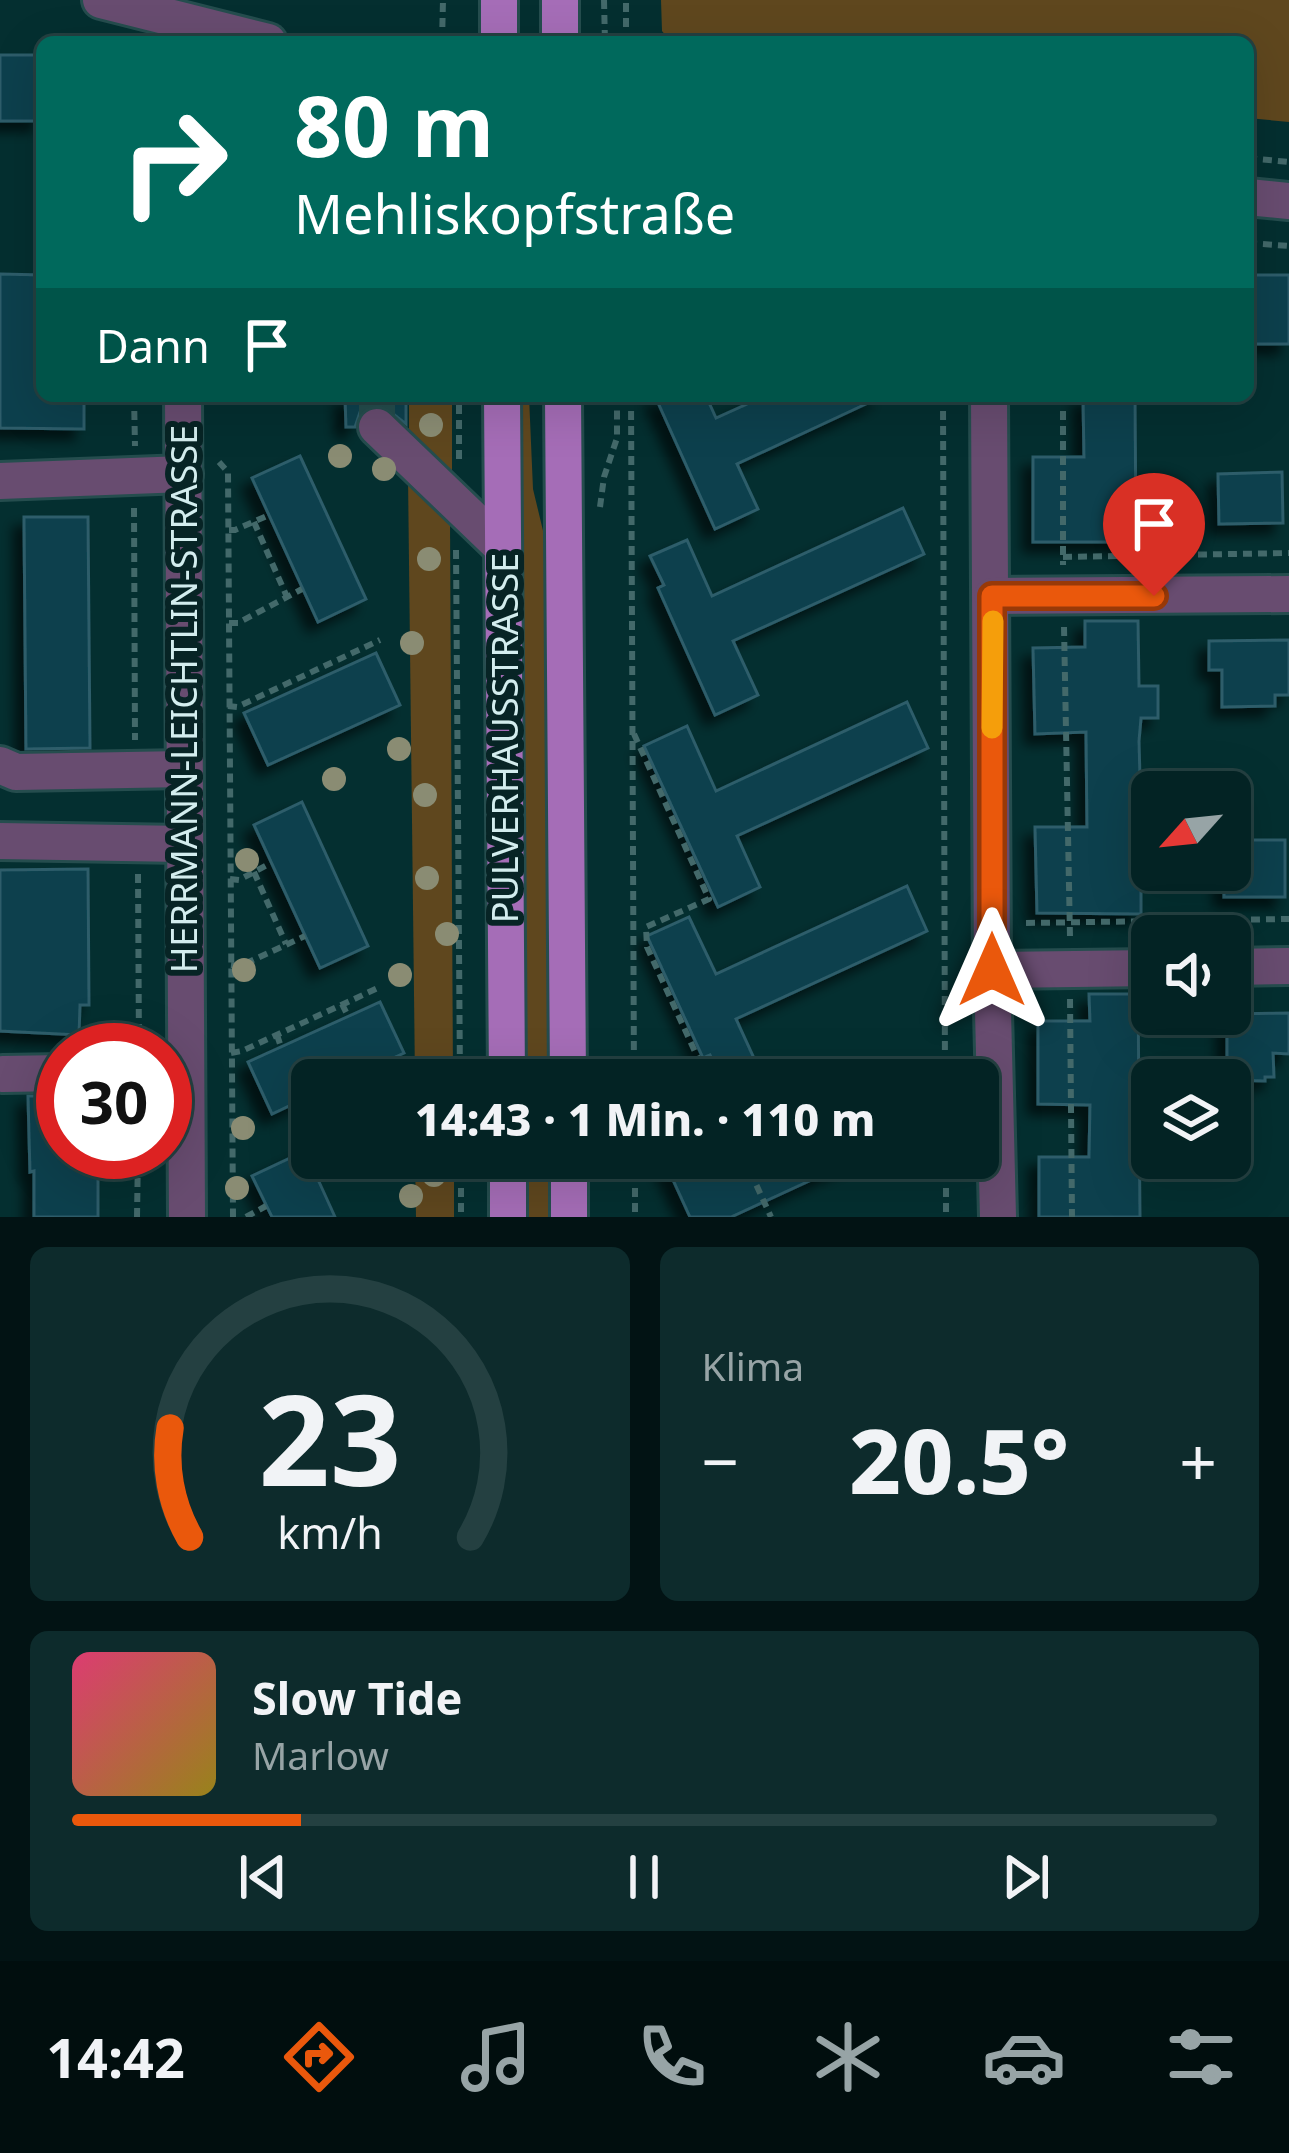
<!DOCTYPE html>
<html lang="de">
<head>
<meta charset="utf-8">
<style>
  :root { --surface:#032324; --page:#0d2b2c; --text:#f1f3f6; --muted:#97a4a6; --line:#244041; --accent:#ea580c }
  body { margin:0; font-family:"Noto Sans",sans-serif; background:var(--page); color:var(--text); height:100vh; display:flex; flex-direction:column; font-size:45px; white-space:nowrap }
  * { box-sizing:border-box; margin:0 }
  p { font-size:39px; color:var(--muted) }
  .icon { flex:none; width:66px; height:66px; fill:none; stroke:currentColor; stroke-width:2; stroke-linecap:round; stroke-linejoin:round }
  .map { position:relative; height:1217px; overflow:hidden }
  .sheet { display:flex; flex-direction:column; gap:30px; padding:30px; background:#021314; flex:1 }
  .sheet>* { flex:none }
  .hud { position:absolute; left:36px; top:36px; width:1218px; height:366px; border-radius:18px; box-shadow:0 12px 48px #0002,0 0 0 3px var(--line); background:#00695c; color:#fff; overflow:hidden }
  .needle { width:78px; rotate:243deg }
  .fabs { position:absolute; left:1131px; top:771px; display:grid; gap:24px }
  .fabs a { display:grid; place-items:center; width:120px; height:120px; border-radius:18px; background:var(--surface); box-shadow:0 12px 48px #0002,0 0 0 3px var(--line); font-size:60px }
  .speed { position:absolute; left:36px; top:1023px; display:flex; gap:24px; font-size:60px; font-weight:700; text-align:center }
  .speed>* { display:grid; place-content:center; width:156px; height:156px; border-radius:50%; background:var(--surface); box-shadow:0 12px 48px #0002,0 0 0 3px var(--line); line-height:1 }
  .speed .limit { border:18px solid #d22; background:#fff; color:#111 }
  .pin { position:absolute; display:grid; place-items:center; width:102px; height:102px; color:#fff; margin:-123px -51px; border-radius:50% 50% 50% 0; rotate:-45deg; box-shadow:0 0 12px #0007 }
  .pin .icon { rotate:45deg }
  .me { position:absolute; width:132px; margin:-66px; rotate:0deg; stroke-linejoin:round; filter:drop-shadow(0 0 9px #0008) }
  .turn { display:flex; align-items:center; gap:42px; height:252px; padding:0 60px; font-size:54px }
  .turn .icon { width:156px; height:156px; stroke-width:2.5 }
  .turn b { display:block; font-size:84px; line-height:102px }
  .then { display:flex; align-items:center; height:114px; padding:0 60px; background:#0003; gap:24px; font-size:45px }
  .big { font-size:90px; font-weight:800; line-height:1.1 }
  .sheet .widget { flex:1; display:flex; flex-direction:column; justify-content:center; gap:18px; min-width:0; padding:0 42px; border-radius:18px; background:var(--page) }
  .sheet .dial { align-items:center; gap:0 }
  .dial svg { height:312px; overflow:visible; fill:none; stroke:var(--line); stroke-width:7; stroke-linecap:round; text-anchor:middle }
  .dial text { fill:var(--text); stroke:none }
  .song { display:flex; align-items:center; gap:36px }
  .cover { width:144px; height:144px; border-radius:18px; background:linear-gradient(135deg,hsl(340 70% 55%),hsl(50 70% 35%)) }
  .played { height:12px; border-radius:6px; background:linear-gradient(90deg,var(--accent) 20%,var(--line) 20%) }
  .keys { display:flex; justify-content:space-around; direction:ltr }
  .heat { display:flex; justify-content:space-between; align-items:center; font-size:66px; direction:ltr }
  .sheet .tiles { flex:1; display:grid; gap:30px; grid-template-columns:1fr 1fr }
  .widget:last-child { grid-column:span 2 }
  .trip { position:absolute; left:291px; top:1059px; width:708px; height:120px; border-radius:18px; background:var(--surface); box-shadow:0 12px 48px #0002,0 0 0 3px var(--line); font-weight:800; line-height:120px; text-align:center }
  .menu { display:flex; height:192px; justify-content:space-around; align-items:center; background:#010e0e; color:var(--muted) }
  .menu .icon { width:84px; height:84px }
  .menu .current { color:var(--accent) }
  .menu b { font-size:54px; color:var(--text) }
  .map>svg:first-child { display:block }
  .green { fill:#5f471e }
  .building { fill:#0c404d; stroke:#2d5d6a; stroke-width:3; filter:url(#shadow) }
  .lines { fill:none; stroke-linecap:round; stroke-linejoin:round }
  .minor-tunnel { stroke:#234c4c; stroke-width:36; stroke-dasharray:36 18; stroke-linecap:butt }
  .minor-casing { stroke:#254d4e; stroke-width:42 }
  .major-casing { stroke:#254d4e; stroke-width:42 }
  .path { stroke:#43696a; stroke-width:6; stroke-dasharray:9 6; stroke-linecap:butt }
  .minor { stroke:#684c70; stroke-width:36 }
  .major { stroke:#a56db7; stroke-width:36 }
  .tree { fill:#8a8c73 }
  .route-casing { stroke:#983908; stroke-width:30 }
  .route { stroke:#ea580c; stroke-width:21 }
  .slow { stroke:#f59e0b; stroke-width:21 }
  .labels { text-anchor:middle; stroke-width:12; stroke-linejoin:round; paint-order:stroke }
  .street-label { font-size:36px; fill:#d3edee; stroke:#072425 }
</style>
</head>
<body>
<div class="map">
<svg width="1289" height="1217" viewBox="0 0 1289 1217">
  <defs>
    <filter id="shadow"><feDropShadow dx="-10" dy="10" stdDeviation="6" flood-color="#0009"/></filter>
  </defs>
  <rect width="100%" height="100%" fill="#042f30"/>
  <!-- green -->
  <g class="green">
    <polygon points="661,0 1289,0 1289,122 1248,118 1248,42 671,42 662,31"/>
    <polygon points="409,396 452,396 452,477 409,434"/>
    <polygon points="520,396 529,396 533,489 545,539 549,1080 524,1080"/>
    <polygon points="408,476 450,521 453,1080 415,1080"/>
    <polygon points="415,1158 454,1158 454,1217 416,1217"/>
    <rect x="525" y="1158" width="25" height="59"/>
  </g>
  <!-- building -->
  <g class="building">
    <rect x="0" y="55" width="42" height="66"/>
    <polygon points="0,274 42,275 42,396 84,396 84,429 0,428"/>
    <polygon points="1248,275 1289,275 1289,344 1253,344 1253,330 1248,330"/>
    <polygon points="345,396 406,396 406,424 383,406 372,405 360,412 355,427 346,427"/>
    <polygon points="655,396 706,396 716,418 765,396 883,396 737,464 758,509 715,529"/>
    <polygon points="1083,396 1135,396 1136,542 1033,542 1033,457 1084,457"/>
    <polygon points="300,456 366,599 318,622 252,478"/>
    <polygon points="1282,472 1283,523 1219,524 1218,474"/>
    <polygon points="903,508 924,554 733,641 758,695 715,715 658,588 664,585 650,556 687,540 712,596"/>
    <polygon points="24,517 88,517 90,748 26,749"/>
    <polygon points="1085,621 1138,621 1139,686 1158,686 1158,718 1141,718 1139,741 1141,816 1152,815 1152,843 1141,843 1141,914 1037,913 1035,827 1087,827 1086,732 1035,734 1033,648 1085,647"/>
    <polygon points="1289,640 1289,695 1275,695 1275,706 1222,707 1222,670 1209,670 1209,641"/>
    <polygon points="376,653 400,705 268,765 244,713"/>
    <polygon points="907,702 928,748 737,836 760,887 718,907 644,746 687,726 716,791"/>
    <polygon points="302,802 368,946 320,968 254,825"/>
    <polygon points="1230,840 1285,840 1285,897 1224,897 1224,870 1230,870"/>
    <polygon points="88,869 89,1005 80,1005 79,1035 0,1031 0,870"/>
    <polygon points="907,886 927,931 736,1019 764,1080 722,1080 710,1055 703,1058 647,936 689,917 716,974"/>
    <polygon points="1089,994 1138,994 1140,1217 1039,1217 1039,1157 1089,1157 1090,1105 1038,1104 1038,1021 1090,1021"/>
    <polygon points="380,1002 404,1053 345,1080 312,1080 312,1095 272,1114 248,1062"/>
    <polygon points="1289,1013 1289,1054 1273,1053 1274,1077 1265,1077 1265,1081 1227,1080 1227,1014"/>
    <polygon points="28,1096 63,1096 63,1152 98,1152 98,1217 34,1217 34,1171 30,1172"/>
    <polygon points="305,1151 335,1217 272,1217 252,1176"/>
    <polygon points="663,1158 859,1158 731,1217 690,1217"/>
  </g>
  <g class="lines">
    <!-- minor-tunnel -->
    <polyline class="minor-tunnel" points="377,396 377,427"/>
    <defs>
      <g id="minor">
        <polyline points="101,0 268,42"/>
        <polyline points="1248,197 1289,201"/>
        <polyline points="183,396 187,1217"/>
        <polyline points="989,396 992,970 998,1217"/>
        <polyline points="377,427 503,548"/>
        <polyline points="0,481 184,474"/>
        <polyline points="992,596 1289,594"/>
        <polyline points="0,765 16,772 184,769"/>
        <polyline points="0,841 184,844"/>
        <polyline points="1230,967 1289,966"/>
        <polyline points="992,970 1152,968"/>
        <polyline points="3,1074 63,1073"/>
      </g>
      <g id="major">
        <polyline points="499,0 499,42"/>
        <polyline points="560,0 560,42"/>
        <polyline points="502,396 507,1080"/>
        <polyline points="563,396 568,1080"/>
        <polyline points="508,1158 508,1217"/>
        <polyline points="569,1158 569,1217"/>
      </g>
    </defs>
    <!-- minor casing -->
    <use href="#minor" class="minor-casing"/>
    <!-- major casing -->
    <use href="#major" class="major-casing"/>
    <!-- path -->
    <g class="path">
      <polyline points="604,0 605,42"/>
      <polyline points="442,42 443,0"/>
      <polyline points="626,42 626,0"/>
      <polyline points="1248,158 1289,162"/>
      <polyline points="1248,243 1289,246"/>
      <polyline points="134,396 135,446"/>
      <polyline points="631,396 634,1080"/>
      <polyline points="943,396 945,1080"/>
      <polyline points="1063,396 1063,565"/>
      <polyline points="459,459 459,396"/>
      <polyline points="219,462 228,472 233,1217"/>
      <polyline points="600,507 604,477 617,438 617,396"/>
      <polyline points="134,508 135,740"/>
      <polyline points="254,522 287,597"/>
      <polyline points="229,530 235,530 269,515"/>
      <polyline points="456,550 460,1080"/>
      <polyline points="1063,557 1289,553"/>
      <polyline points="229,623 238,623 302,589"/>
      <polyline points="1064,627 1070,937"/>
      <polyline points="228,706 237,707 380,640"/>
      <polyline points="634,734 709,899 646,927 647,947 708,1080"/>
      <polyline points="254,872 286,944"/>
      <polyline points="138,874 139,1050"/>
      <polyline points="230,879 239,880 271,863"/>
      <polyline points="1026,923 1289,919"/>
      <polyline points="231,965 240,966 305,936"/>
      <polyline points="1070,999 1072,1217"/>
      <polyline points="342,1004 348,1016"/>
      <polyline points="277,1035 281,1047"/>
      <polyline points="231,1053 242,1051 380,987"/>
      <polyline points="461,1158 461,1217"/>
      <polyline points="635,1158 635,1217"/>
      <polyline points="744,1158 771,1217"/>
      <polyline points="946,1158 946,1217"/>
      <polyline points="137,1217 138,1152"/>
      <polyline points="246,1217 266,1206"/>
    </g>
    <!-- minor -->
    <use href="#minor" class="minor"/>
    <!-- major -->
    <use href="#major" class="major"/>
  </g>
  <!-- trees -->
  <g class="tree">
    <circle cx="431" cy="425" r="12"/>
    <circle cx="340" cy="456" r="12"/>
    <circle cx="384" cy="469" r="12"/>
    <circle cx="429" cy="559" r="12"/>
    <circle cx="412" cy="643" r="12"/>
    <circle cx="399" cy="749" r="12"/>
    <circle cx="334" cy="779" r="12"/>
    <circle cx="425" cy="795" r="12"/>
    <circle cx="247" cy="860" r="12"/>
    <circle cx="427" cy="878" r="12"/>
    <circle cx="447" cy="934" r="12"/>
    <circle cx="244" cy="970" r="12"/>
    <circle cx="400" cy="975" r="12"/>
    <circle cx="243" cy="1128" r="12"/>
    <circle cx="434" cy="1175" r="12"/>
    <circle cx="237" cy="1188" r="12"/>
    <circle cx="411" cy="1196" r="12"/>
  </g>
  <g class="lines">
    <defs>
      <polyline id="route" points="992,970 992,596 1154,596"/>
    </defs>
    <!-- route casing -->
    <use href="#route" class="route-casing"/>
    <!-- route -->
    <use href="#route" class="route"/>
    <!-- slow -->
    <polyline class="slow" points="992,728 993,621"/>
  </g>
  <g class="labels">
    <!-- street labels -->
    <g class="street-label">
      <text transform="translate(184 699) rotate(-90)" y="13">HERRMANN-LEICHTLIN-STRASSE</text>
      <text transform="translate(505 738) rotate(-90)" y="13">PULVERHAUSSTRASSE</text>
    </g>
  </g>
</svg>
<div class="fabs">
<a><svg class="needle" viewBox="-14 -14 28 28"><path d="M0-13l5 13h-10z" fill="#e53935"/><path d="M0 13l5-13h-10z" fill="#97a4a6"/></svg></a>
<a><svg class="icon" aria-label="sound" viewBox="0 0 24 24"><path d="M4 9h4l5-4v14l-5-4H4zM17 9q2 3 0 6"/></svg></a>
<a><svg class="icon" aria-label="layers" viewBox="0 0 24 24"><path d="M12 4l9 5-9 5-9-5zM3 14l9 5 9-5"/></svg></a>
</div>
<div class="speed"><div class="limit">30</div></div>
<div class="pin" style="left:1154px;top:596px;background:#d93025"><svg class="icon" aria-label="arrive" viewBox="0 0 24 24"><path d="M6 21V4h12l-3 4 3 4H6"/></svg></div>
<svg class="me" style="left:992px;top:970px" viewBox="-20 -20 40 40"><path d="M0-17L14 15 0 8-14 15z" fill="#ea580c" stroke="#fff" stroke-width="4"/></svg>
<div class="trip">14:43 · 1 Min. · 110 m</div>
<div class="hud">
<div class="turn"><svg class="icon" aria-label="right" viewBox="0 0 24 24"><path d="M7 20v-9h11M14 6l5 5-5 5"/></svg><div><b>80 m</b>Mehliskopfstraße</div></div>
<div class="then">Dann<svg class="icon" aria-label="arrive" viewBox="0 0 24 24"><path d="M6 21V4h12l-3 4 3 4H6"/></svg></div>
</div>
</div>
<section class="sheet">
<div class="tiles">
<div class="widget dial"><svg viewBox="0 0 100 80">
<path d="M14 69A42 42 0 1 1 86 69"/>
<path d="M14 69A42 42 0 0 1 9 41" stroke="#ea580c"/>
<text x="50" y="56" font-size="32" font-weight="700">23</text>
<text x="50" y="72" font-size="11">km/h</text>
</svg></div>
<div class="widget"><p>Klima</p>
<div class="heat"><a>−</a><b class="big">20.5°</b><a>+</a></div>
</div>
<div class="widget">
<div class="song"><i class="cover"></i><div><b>Slow Tide</b><p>Marlow</p></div></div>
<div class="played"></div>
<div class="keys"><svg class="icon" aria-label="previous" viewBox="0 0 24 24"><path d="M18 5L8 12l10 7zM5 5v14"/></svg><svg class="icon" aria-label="pause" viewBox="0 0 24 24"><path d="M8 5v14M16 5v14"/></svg><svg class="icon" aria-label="next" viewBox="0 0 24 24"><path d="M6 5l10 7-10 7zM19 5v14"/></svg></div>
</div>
</div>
</section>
<nav class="menu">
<b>14:42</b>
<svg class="icon current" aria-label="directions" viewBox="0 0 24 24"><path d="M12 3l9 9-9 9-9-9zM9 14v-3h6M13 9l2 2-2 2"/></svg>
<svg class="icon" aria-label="music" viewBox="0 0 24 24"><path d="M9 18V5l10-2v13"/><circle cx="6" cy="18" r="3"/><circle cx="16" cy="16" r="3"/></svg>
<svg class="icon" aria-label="phone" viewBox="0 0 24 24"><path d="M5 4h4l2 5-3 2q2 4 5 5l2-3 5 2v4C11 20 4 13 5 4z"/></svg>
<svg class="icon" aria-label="climate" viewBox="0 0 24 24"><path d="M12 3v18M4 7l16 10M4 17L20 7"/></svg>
<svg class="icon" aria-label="car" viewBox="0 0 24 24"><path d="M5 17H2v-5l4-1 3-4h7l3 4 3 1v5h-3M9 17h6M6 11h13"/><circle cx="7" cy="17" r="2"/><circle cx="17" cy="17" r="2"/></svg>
<svg class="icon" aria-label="filters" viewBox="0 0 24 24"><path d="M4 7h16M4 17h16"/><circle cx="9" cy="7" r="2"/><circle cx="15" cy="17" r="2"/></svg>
</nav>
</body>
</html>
